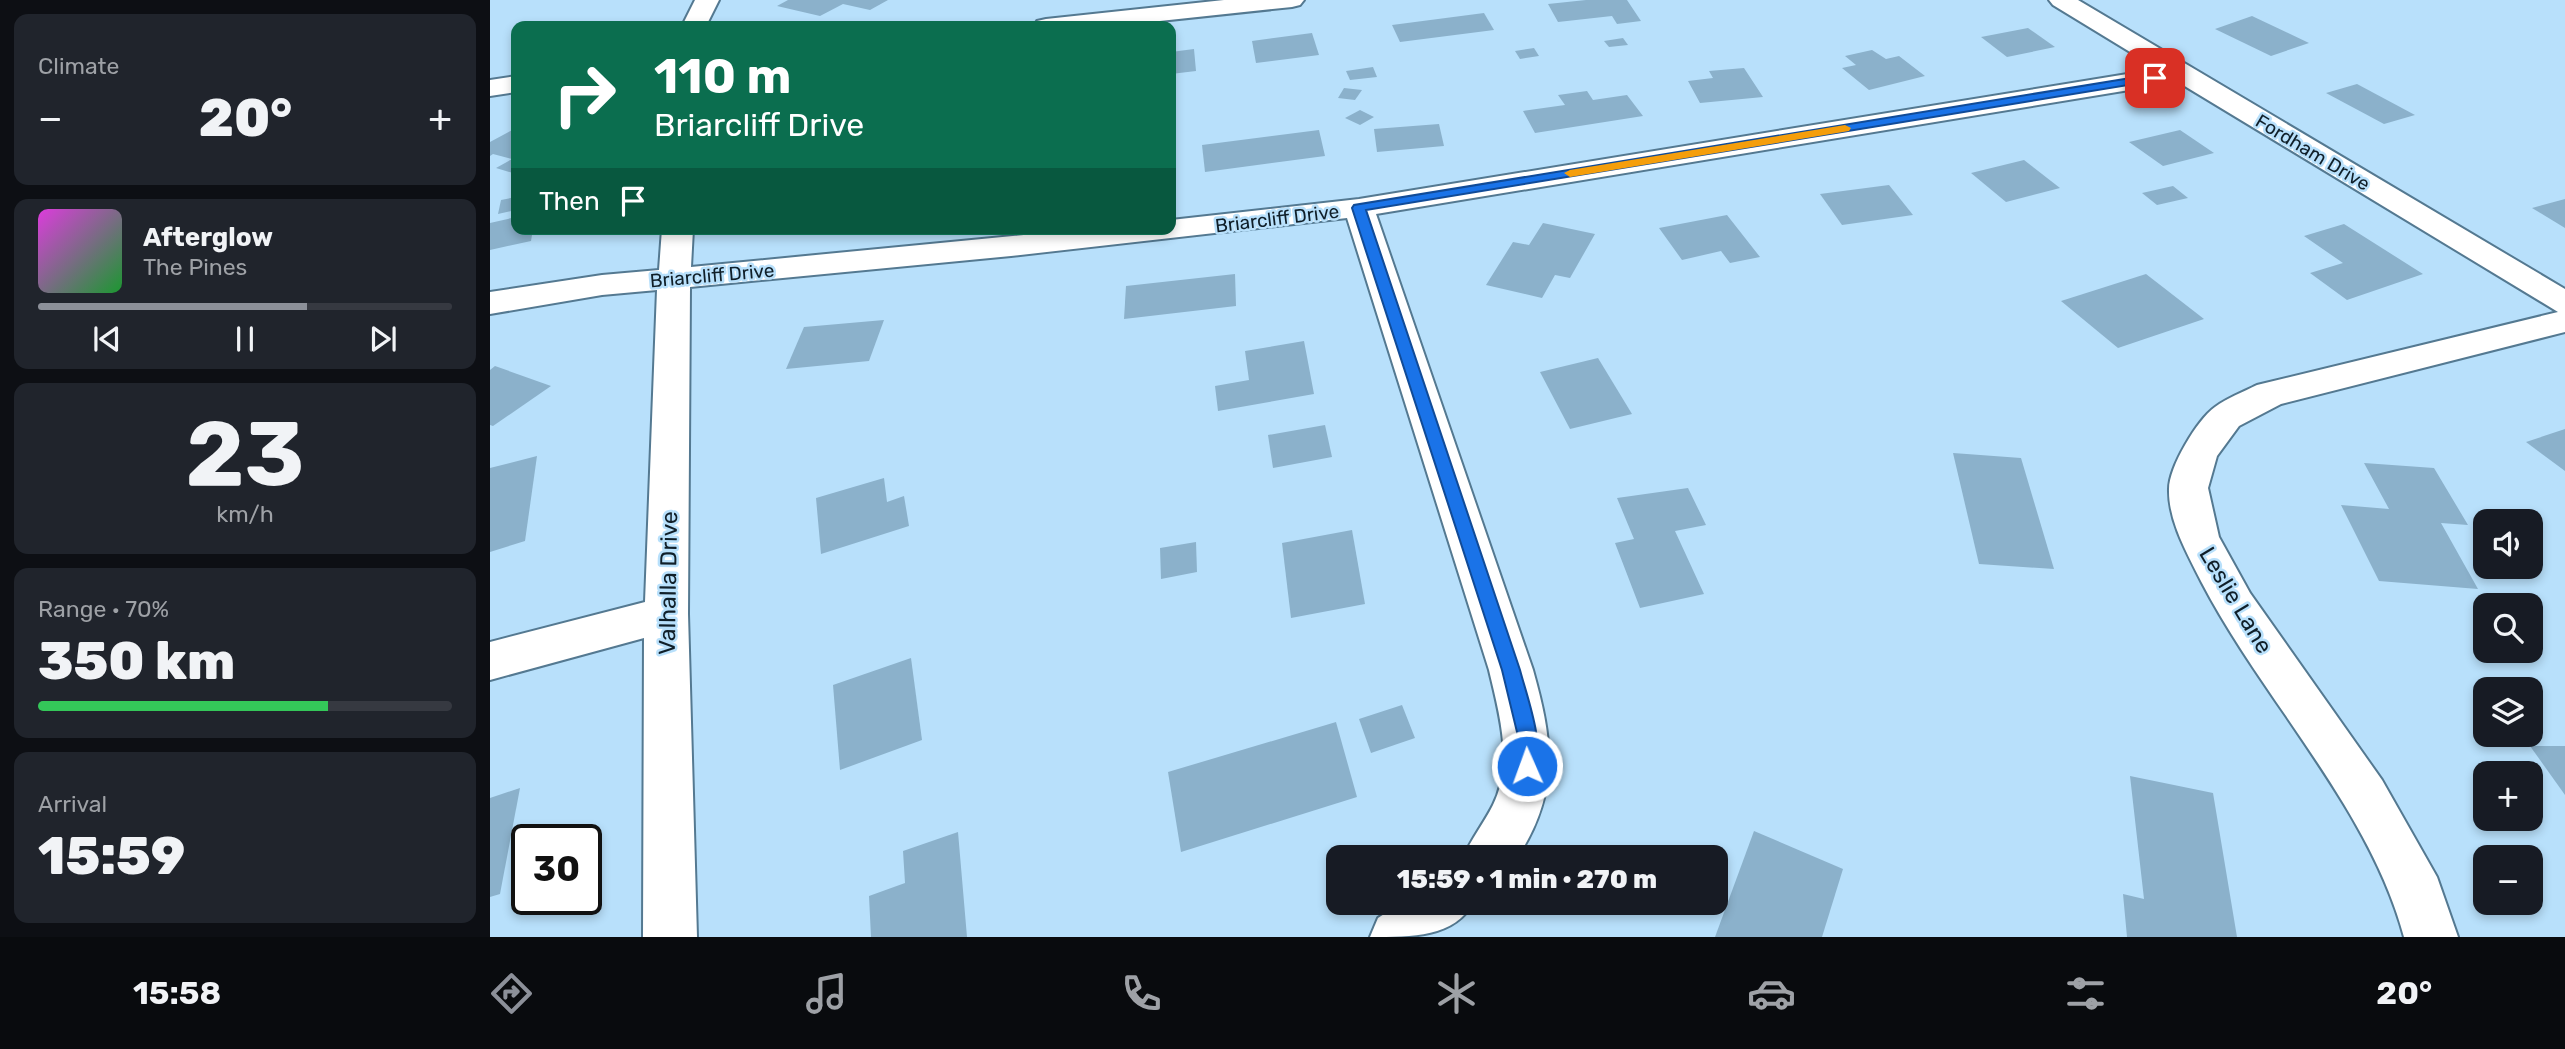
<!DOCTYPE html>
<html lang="en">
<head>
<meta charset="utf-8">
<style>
  :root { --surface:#171b24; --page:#20242c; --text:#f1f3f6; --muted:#9ea1a6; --line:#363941; --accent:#8c9099 }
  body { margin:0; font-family:Rubik,sans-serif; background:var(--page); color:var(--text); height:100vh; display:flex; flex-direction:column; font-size:26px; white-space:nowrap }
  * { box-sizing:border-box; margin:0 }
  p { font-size:23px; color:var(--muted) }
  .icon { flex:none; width:38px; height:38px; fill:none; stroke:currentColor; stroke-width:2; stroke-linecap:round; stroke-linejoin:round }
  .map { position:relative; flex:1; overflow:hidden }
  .sheet { display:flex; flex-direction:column; gap:14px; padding:14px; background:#0d0f14; width:490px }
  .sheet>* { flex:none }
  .banner { position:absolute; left:21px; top:21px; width:665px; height:214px; border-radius:14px; box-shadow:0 4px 10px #0003; background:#0b6e4f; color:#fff; overflow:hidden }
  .buttons { position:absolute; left:1983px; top:509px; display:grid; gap:14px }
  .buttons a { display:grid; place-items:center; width:70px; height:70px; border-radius:14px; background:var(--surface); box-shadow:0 4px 10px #0003; font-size:35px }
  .speed { position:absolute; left:21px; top:824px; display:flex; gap:14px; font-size:35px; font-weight:700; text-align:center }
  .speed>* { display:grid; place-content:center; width:91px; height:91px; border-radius:50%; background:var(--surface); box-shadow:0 4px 10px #0003; line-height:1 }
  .speed .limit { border:4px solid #111; border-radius:10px; background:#fff; color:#111 }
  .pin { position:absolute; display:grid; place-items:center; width:60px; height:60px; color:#fff; margin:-30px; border-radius:14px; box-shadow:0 4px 10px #0006 }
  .me { position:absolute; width:77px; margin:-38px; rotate:358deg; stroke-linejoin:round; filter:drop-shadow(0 0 5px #0008) }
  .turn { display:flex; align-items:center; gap:24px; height:147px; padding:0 28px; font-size:32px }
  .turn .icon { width:91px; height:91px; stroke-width:2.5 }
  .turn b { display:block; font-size:49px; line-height:60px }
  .then { display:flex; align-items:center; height:66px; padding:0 28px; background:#0003; gap:14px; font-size:26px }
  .big { font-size:52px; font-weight:800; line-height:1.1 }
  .sheet .widget { flex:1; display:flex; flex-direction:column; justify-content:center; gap:10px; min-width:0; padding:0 24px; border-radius:14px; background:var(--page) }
  .sheet .dial { align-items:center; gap:0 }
  .dial b { font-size:91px; line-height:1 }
  .song { display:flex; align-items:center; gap:21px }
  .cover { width:84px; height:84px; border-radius:10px; background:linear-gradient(135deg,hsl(300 70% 55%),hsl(130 70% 35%)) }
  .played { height:7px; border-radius:4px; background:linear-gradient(90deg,var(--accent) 65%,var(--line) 65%) }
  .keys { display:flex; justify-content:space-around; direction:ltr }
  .heat { display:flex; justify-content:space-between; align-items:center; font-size:38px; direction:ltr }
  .charge { height:10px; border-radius:5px; background:linear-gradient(90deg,#34c759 70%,var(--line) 0) }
  .trip { position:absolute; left:836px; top:845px; width:402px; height:70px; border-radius:14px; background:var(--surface); box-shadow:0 4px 10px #0003; font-weight:800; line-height:70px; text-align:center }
  .dock { display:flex; height:112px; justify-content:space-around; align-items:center; background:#090b0e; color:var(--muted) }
  .dock .icon { width:49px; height:49px }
  .dock .active { color:var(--accent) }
  .dock b { font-size:32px; color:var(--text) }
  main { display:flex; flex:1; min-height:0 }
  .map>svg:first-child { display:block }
  .building { fill:#8bb1cb }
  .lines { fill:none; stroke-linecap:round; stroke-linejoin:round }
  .minor-casing { stroke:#547991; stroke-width:4 }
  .minor { fill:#fff; fill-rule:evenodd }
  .route { fill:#1a73e8; stroke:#114b97; stroke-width:2 }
  .slow { fill:#f59e0b }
  .labels { text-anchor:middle; stroke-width:5; stroke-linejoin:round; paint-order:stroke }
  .far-street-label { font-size:19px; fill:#101f29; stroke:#b8e0fb }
  .street-label { font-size:23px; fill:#101f29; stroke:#b8e0fb }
</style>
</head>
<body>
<main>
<section class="sheet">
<div class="widget"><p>Climate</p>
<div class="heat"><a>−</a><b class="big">20°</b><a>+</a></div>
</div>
<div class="widget">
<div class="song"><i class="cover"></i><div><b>Afterglow</b><p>The Pines</p></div></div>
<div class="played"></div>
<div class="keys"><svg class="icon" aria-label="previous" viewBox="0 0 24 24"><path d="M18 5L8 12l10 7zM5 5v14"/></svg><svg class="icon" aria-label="pause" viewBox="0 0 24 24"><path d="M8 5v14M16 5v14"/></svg><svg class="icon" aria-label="next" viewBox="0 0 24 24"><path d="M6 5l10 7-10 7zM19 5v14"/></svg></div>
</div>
<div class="widget dial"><b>23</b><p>km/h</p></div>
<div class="widget"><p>Range · 70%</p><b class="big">350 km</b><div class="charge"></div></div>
<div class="widget"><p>Arrival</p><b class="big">15:59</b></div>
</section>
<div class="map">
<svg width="2075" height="937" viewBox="0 0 2075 937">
  <rect width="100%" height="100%" fill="#b8e0fb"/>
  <!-- building -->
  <g class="building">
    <polygon points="298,0 398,0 380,10 353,4 330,16 287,6"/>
    <polygon points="1096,0 1137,0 1151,21 1127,24 1122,16 1068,22 1058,4"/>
    <polygon points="994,13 1004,30 910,42 902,25"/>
    <polygon points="1762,16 1819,43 1781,56 1725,29"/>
    <polygon points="1538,28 1565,47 1517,57 1491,37"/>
    <polygon points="822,33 829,55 766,63 762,41"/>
    <polygon points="1133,38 1138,45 1119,47 1114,41"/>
    <polygon points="1044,48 1049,56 1030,59 1025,51"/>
    <polygon points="704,49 706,71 681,74 681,52"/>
    <polygon points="1382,50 1396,59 1409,56 1435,76 1379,90 1352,68 1366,65 1355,56"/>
    <polygon points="883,67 887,77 860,80 856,71"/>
    <polygon points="1254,68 1273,97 1210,103 1198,81 1223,78 1219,71"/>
    <polygon points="1867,84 1925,115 1894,124 1836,93"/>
    <polygon points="854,88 872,90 865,100 848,98"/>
    <polygon points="1097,91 1103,100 1137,95 1153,116 1045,133 1033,111 1075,105 1068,95"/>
    <polygon points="870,110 884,117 870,125 855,118"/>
    <polygon points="949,124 954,146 887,152 884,129"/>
    <polygon points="26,128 26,174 6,168 22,159 3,154 0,156 0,142"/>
    <polygon points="829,130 835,156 715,172 712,145"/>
    <polygon points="1690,130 1724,153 1673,166 1639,142"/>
    <polygon points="1534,160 1570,188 1516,202 1481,173"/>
    <polygon points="1399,185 1423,215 1352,225 1330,194"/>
    <polygon points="1683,186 1698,198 1667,205 1652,193"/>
    <polygon points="26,197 26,210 8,214 11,200"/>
    <polygon points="2075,199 2075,228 2042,208"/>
    <polygon points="1237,215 1270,257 1240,263 1231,251 1192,260 1169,228"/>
    <polygon points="26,217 26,229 43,229 41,241 0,250 0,223"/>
    <polygon points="1053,223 1105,234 1080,278 1065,275 1052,298 996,285 1023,242 1039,245"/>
    <polygon points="1854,224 1933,274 1857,300 1820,273 1853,263 1814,236"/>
    <polygon points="745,274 746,306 634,319 636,286"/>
    <polygon points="1656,274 1714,319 1628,348 1571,301"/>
    <polygon points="394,320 379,361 296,369 314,327"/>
    <polygon points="814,341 824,394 728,411 725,386 759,380 755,351"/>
    <polygon points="1108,358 1142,414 1080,429 1050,372"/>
    <polygon points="5,366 61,386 3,426 0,425 0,370"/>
    <polygon points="835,425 842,457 783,468 778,435"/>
    <polygon points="2075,429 2075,471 2036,442"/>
    <polygon points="1463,453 1531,458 1564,569 1489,564"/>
    <polygon points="47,456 35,541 0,552 0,468"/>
    <polygon points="1874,463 1944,468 1978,525 1951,523 1988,589 1889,581 1851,505 1899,509"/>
    <polygon points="394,478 397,502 414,496 419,526 331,554 326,498"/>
    <polygon points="1198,488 1216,525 1185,531 1214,594 1150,608 1125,543 1144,539 1127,498"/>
    <polygon points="862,530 875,604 801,618 792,543"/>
    <polygon points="706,542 707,572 671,579 670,548"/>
    <polygon points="421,658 432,740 350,770 343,685"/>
    <polygon points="912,705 925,738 881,753 869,719"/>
    <polygon points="846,722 867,797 691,852 678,772"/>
    <polygon points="2040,746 2075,746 2075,795"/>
    <polygon points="1640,776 1723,793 1747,937 1637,937 1633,894 1654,899"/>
    <polygon points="30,788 10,894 0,897 0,798"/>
    <polygon points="1264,831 1353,869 1332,937 1225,937"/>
    <polygon points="468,832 477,937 381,937 379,896 415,883 413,851"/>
  </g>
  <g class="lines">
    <defs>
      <g id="minor">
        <polygon points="205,0 229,0 216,26 192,26"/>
        <polygon points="734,0 814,0 810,5 802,7 623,26 544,26 547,21 556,19"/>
        <path d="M1559,0h29l487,289v43l-284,72 -42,22 -22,30 -9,32 11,49 31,56 132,187 55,97 21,60h-54c-34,-128 -141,-237 -202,-354 -14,-28 -34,-62 -33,-94 0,-22 28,-69 46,-82 12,-9 28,-15 42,-22l301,-73 -380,-230 -802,132 157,456c20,71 27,122 -16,188h-54c8,-19 21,-35 30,-53 21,-42 6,-92 -4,-135l-142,-452 -336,38 -321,31 -2,327 9,323h-54l1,-299 -154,42v-38l155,-40 12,-312 -55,5 -112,19v-22l112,-17 57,-5 3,-41h31l-2,38 395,-38h85v-9l188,-21 799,-130 -105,-64z"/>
        <polygon points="26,76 26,92 0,96 0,80"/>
        <path d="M911,903h72c-19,34 -60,34 -103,34l8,-19z"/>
      </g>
    </defs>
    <!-- minor casing -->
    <use href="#minor" class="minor-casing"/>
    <!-- minor -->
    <use href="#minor" class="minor"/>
  </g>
  <!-- route -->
  <path class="route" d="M1665,74l4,1v5l-793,130 154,460c7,27 26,77 14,102l-7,3 -7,-3 -3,-6v-34l-15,-62 -150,-462 2,-3z"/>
  <!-- slow -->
  <polygon class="slow" points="1355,125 1361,128 1359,131 1080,177 1074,173 1080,170"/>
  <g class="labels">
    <!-- far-street labels -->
    <g class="far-street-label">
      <text transform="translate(1823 152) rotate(31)" y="7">Fordham Drive</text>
      <text transform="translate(787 218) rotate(-7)" y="7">Briarcliff Drive</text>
      <text transform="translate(222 275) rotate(-5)" y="7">Briarcliff Drive</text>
    </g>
    <!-- street labels -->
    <g class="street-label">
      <text transform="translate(178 583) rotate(-89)" y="8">Valhalla Drive</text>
      <text transform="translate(1746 600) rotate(59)" y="8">Leslie Lane</text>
    </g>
  </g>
</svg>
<div class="buttons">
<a><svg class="icon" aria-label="sound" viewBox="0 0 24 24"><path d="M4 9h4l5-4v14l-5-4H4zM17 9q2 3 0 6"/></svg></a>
<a><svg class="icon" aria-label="search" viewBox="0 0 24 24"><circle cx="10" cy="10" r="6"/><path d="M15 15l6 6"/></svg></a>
<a><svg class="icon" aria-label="layers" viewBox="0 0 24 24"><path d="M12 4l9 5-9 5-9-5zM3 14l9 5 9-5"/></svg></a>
<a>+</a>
<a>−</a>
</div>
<div class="speed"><div class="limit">30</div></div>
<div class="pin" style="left:1665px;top:78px;background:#d93025"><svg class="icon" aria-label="arrive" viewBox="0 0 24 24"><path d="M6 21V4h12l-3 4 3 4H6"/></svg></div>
<svg class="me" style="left:1037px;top:766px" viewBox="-20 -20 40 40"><circle r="17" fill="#1a73e8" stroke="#fff" stroke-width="3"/><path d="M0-11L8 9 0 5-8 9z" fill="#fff"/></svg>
<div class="trip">15:59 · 1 min · 270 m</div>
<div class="banner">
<div class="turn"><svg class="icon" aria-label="right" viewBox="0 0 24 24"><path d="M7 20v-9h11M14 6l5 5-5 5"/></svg><div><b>110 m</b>Briarcliff Drive</div></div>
<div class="then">Then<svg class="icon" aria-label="arrive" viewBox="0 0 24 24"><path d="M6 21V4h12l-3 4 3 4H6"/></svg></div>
</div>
</div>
</main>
<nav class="dock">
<b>15:58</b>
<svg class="icon active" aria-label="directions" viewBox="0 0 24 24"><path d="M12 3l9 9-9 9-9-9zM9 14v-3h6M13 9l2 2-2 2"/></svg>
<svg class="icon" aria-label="music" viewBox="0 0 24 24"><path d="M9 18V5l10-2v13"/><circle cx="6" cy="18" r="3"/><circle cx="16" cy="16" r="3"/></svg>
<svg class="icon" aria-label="phone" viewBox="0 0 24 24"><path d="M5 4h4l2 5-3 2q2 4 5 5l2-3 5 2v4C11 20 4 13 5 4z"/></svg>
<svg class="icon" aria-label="climate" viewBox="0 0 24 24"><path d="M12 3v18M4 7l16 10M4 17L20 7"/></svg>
<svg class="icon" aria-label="car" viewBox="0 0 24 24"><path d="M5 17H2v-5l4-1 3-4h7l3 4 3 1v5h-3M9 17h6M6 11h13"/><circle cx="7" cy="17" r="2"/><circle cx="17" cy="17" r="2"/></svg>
<svg class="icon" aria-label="filters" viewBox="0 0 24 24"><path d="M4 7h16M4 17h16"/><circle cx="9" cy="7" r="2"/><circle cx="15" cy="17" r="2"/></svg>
<b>20°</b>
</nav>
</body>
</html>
